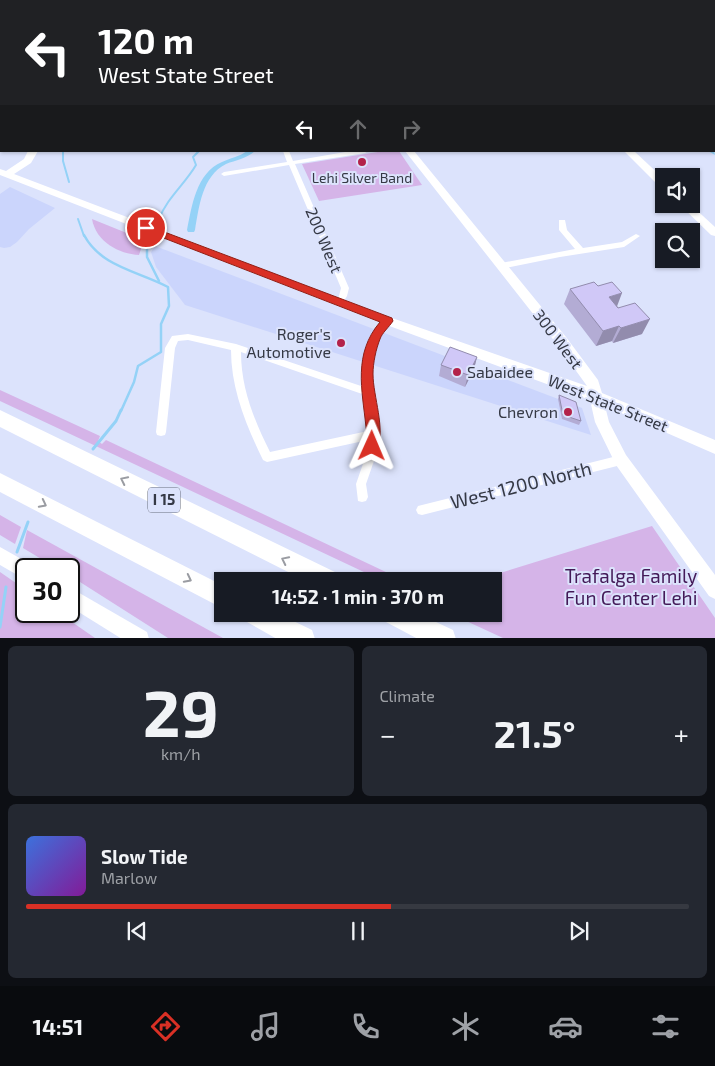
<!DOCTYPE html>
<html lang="en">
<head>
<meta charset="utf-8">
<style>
  :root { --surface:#171b24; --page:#242831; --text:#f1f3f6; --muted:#9ea1a6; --line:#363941; --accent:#d93025 }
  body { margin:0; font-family:"Exo 2",sans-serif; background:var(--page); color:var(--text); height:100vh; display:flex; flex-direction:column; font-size:19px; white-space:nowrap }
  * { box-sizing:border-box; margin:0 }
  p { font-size:16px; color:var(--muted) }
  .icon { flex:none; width:28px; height:28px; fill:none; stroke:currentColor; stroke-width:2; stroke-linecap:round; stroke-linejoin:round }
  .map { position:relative; height:638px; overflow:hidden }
  .drawer { display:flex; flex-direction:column; gap:8px; padding:8px; background:#0d0f14; flex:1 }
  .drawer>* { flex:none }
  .hud { position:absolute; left:0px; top:0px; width:715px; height:152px; box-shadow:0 1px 4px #0004; background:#202124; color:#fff; overflow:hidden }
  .tools { position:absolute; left:655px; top:168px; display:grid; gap:10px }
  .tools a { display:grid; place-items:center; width:45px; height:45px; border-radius:0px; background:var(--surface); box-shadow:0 1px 4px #0004; font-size:25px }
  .speed { position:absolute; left:15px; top:558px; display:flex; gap:10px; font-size:25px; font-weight:700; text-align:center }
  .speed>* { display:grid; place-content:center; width:65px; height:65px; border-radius:50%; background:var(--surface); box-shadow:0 1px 4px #0004; line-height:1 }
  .speed .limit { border:2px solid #111; border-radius:8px; background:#fff; color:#111 }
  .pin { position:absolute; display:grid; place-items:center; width:42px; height:42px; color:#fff; margin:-21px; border:2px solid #fff; border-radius:50%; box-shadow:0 1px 5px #0007 }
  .me { position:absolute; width:55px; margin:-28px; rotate:1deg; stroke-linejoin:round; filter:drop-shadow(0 0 4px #0008) }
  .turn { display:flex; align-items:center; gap:18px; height:105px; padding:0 15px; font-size:22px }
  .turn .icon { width:65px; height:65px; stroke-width:2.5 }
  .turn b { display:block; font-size:35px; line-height:42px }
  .lanes { display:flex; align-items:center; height:48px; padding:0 15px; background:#0003; justify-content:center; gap:25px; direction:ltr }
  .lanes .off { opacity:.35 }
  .big { font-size:38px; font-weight:700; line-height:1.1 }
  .drawer .tile { flex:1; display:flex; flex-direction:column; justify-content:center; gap:8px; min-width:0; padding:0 18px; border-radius:8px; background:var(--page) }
  .drawer .dial { align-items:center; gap:0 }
  .dial b { font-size:65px; line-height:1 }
  .song { display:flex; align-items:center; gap:15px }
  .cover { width:60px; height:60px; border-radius:8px; background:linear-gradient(135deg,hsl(220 70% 55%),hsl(290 70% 35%)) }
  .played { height:5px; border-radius:2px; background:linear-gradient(90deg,var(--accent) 55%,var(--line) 55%) }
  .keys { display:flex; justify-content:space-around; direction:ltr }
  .heat { display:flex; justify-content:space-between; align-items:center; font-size:28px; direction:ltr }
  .drawer .tiles { flex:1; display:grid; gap:8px; grid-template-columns:1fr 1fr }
  .tile:last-child { grid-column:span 2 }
  .trip { position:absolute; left:214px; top:572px; width:288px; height:50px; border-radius:0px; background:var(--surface); box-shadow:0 1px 4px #0004; font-weight:700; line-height:50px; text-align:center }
  .dock { display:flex; height:80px; justify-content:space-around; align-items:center; background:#090b0e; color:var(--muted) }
  .dock .icon { width:35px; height:35px }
  .dock .selected { color:var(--accent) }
  .dock b { font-size:22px; color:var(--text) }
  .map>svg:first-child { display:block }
  .built { fill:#cbd5fc }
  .green { fill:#d5b4e8 }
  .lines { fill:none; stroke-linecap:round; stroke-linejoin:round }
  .stream-far3 { stroke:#94d2f7; stroke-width:1 }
  .stream-far2 { stroke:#94d2f7; stroke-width:2 }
  .stream-far1 { stroke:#94d2f7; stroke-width:2.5 }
  .stream { stroke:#94d2f7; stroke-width:3 }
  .canal { fill:#94d2f7; fill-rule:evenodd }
  .street { fill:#fff; fill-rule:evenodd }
  .secondary { fill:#fff; fill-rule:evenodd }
  .highway { fill:#fff; fill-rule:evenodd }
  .wall { fill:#b3acd4 }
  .shaded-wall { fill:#928cad }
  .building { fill:#d0c8f7; stroke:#928cad }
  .oneway { stroke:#9a9ca2 }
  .route { fill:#d93025; stroke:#8d1f18 }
  .poi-dot { fill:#b3224a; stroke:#dce3fc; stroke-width:2 }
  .labels { text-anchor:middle; stroke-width:4; stroke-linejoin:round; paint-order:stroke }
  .far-poi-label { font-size:14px; fill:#353945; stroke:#dce3fc }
  .shield { fill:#dce3fc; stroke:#676c7c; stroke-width:1 }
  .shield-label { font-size:15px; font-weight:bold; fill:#353945 }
  .street-label { font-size:16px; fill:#353945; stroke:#dce3fc }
  .poi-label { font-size:16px; fill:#353945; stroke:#dce3fc; text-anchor:end }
  .near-street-label { font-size:19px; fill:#353945; stroke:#dce3fc }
  .near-park-label { font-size:19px; fill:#441a58; stroke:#dce3fc }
</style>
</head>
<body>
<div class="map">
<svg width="715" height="639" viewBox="0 0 715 639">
  <rect width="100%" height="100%" fill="#dce3fc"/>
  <!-- built -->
  <g class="built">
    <polygon points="10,187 55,208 29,229 17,242 10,247 4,248 0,247 0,194"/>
    <polygon points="155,246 582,408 591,435 185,305 156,267 151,252"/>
  </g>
  <!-- green -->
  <g class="green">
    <polygon points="384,151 399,151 422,185 319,201 302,164"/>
    <path d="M92,219l52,21 -5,15c-20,-1 -43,-13 -47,-36z"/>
    <polygon points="0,390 100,436 98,441 102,444 106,440 405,581 383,581 0,401"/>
    <polygon points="0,515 21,527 15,544 0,535"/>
    <polygon points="652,526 715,618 715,638 503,638 451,614 492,614 492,581 474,581"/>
    <polygon points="27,530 223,638 168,638 69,575 69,569 58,569 23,548"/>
    <polygon points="0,572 26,590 26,611 56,611 95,638 0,638"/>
  </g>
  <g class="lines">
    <!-- stream-far3 -->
    <polyline class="stream-far3" points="376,1 386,0"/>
    <!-- stream-far2 -->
    <g class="stream-far2">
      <polyline points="63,151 63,161 69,182"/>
      <polyline points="78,219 84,236"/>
      <path d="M159,219c8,-21 26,-35 37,-54l-3,-8 6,-6"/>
    </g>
    <!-- stream-far1 -->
    <g class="stream-far1">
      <path d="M84,235c17,32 54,36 84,52l1,19 -8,18v28l-23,14 -4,16 -13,29"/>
      <polyline points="147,242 147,257 159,281"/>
    </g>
    <!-- stream -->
    <g class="stream">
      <polyline points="93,449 116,421 121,410"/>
      <polyline points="17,552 28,522"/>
      <polyline points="0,627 6,587"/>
    </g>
    <!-- canal -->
    <g class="canal">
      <polygon points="714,150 715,155 708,151 714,151"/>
      <path d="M247,151h8c-9,8 -19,9 -29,13 -24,12 -27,43 -31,66l-1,2h-6l-1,-2c5,-24 9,-57 35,-68 8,-4 17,-5 25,-11z"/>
    </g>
    <!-- street -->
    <g class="street">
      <polygon points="217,0 222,0 222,1 218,1"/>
      <rect x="0" y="13" width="1" height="2"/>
      <rect x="714" y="32" width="1" height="3"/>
      <polygon points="0,46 1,47 1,49 0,50"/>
      <polygon points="715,56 715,60 714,61 714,57"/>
      <polygon points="714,96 715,97 715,101 714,100"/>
      <rect x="714" y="146" width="1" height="5"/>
      <polygon points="283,151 289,151 293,161 351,151 368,151 365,153 295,164 349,288 347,296 342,304 336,304 335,302 339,296 341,288 289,165 224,176 221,174 224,172 287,162"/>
      <polygon points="559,220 565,220 567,230 583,248 622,242 636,234 640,236 624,247 560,257 501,269 498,268 497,266 501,263 575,249 559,230"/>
      <path d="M388,318l4,3 -14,17 -5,25 -1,11 7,60 -4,24 -9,26 2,13 -2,4 -4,1 -4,-1 -2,-17 9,-26 3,-18 -101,22 -4,-2c-17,-35 -32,-71 -32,-110l-43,-10 -10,1 -3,7 -9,84 -1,3 -4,1 -4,-1 -1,-3 9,-84 7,-12 16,-2 48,10 128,43c-2,-16 -1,-35 6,-50 3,-7 10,-13 15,-18zM241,352l124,43 3,36 -98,21c-16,-32 -29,-64 -29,-100z"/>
      <polygon points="621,455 625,457 626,460 625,463 621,465 422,515 418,514 416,510 418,506 422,505"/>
    </g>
    <!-- secondary -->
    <g class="secondary">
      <rect x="42" y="0" width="6" height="1"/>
      <polygon points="300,0 307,0 307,1 301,1"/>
      <polygon points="462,0 470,0 470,1 463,1"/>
      <polygon points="28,151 38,151 31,163 14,174 392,318 587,386 556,343 405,151 414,151 566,337 598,380 602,393 715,440 715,454 605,406 609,422 626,455 715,575 715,599 709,596 616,465 595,422 590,400 384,324 0,175 0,169 6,171 24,159"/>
      <polygon points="624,151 634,151 664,179 664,188 660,187"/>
      <polygon points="679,204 690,204 715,227 715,236 711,235"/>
      <polygon points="0,547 32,565 34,569 26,569 26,580 0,565"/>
      <polygon points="69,587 147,632 149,639 122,639 69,606"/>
    </g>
    <!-- highway -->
    <g class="highway">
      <polygon points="0,410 337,573 340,581 306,581 0,427"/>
      <polygon points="0,473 222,585 222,608 0,492"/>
      <polygon points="243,614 279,614 312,630 315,639 277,639 247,622"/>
      <polygon points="382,614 419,614 453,630 456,639 418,639 386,622"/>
    </g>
  </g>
  <!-- wall -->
  <g class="wall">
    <polygon points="570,289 617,306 642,334 613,343 612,341 596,346 564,304"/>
    <polygon points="477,357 474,369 465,387 439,376 441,365"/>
    <polygon points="559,395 581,421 579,425 562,419 558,399"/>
  </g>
  <!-- shaded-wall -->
  <g class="shaded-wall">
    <polygon points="622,293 616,309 609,297"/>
    <polygon points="650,319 642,334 613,343 621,328"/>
    <polygon points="619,326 612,341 596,346 603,331"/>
    <polygon points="477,357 474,369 465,387 468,375"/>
  </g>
  <!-- building -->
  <g class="building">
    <polygon points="594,282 598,286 612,282 622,293 609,297 618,308 635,303 650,319 621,328 619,326 603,331 570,289"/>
    <polygon points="450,347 477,357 468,375 441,365"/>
    <polygon points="559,395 576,402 581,421 563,415"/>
  </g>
  <!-- one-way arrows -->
  <defs><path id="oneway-chevron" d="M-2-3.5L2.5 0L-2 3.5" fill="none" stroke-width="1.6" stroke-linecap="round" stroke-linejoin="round" transform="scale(1.25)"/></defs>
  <g class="oneway">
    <use href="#oneway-chevron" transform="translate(124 480) rotate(-154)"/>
    <use href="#oneway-chevron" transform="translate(43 504) rotate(27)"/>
    <use href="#oneway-chevron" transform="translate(285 560) rotate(-154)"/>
    <use href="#oneway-chevron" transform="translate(188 579) rotate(27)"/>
  </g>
  <!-- route -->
  <path class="route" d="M146,225l246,93 1,3c-4,6 -11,12 -13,18 -4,10 -7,24 -7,35 0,22 13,56 4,76l-5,2 -5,-2c-3,-7 0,-15 -1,-23 -4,-38 -13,-73 14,-105l-237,-92 -2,-2z"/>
  <!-- markers -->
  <g class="poi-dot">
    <circle cx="362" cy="162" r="5"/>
    <circle cx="341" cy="343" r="5"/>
    <circle cx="457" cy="372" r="5"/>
    <circle cx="568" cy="412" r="5"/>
  </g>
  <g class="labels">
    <!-- far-poi labels -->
    <g class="far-poi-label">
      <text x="362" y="183">Lehi Silver Band</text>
    </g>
    <!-- shield labels -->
    <rect class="shield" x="148" y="487.5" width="32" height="25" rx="4"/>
    <g class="shield-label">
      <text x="164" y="505">I 15</text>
    </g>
    <!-- street labels -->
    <g class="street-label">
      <text transform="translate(324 240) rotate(67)" y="6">200 West</text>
      <text transform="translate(558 339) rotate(53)" y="6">300 West</text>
      <text transform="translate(608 403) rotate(22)" y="6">West State Street</text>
    </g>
    <!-- poi labels -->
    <g class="poi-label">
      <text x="331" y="340">Roger's<tspan x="331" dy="18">Automotive</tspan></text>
      <text x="467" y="378" text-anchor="start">Sabaidee</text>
      <text x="558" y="418">Chevron</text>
    </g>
    <!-- near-street labels -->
    <g class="near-street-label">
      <text transform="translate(521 485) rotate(-14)" y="7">West 1200 North</text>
    </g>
    <!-- near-park labels -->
    <g class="near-park-label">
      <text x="631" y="583">Trafalga Family<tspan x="631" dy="22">Fun Center Lehi</tspan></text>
    </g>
  </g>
</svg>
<div class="tools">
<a><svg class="icon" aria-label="sound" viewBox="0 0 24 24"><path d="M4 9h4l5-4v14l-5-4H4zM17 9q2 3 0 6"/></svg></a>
<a><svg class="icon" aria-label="search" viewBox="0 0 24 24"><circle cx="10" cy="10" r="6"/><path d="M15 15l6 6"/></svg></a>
</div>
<div class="speed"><div class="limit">30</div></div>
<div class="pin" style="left:146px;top:228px;background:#d93025"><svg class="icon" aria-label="arrive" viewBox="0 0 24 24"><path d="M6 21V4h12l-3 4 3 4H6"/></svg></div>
<svg class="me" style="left:372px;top:446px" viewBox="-20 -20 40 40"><path d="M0-17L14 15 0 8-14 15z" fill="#d93025" stroke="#fff" stroke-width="4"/></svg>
<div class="trip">14:52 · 1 min · 370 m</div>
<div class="hud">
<div class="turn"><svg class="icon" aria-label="left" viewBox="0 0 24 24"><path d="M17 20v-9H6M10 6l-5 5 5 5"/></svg><div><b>120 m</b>West State Street</div></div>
<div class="lanes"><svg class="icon" aria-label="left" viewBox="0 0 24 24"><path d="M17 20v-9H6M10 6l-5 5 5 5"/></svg><svg class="icon off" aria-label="ahead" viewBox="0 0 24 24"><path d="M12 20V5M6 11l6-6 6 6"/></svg><svg class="icon off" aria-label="right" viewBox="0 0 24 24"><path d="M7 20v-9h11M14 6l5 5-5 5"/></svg></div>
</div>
</div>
<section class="drawer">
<div class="tiles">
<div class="tile dial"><b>29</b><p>km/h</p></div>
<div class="tile"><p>Climate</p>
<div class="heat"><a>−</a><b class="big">21.5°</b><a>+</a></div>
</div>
<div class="tile">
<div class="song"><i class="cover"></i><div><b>Slow Tide</b><p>Marlow</p></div></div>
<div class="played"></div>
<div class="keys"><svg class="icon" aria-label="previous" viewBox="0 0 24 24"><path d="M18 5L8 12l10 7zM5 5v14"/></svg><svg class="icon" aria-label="pause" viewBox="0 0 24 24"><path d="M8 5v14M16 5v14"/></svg><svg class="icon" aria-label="next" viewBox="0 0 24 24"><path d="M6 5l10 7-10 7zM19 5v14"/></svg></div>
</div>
</div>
</section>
<nav class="dock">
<b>14:51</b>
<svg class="icon selected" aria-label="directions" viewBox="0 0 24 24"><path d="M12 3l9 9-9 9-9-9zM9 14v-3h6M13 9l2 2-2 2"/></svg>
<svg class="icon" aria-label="music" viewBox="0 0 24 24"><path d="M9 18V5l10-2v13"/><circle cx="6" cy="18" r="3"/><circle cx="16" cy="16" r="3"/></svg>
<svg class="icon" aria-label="phone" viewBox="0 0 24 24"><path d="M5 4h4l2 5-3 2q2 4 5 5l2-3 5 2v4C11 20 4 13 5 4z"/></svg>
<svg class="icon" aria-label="climate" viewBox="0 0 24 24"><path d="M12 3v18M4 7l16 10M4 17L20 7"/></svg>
<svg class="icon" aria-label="car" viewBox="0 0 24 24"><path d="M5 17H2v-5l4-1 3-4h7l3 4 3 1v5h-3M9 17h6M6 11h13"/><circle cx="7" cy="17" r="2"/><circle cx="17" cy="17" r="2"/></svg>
<svg class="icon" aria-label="filters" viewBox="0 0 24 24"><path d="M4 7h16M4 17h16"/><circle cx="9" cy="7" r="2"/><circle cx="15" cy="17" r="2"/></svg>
</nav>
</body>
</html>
